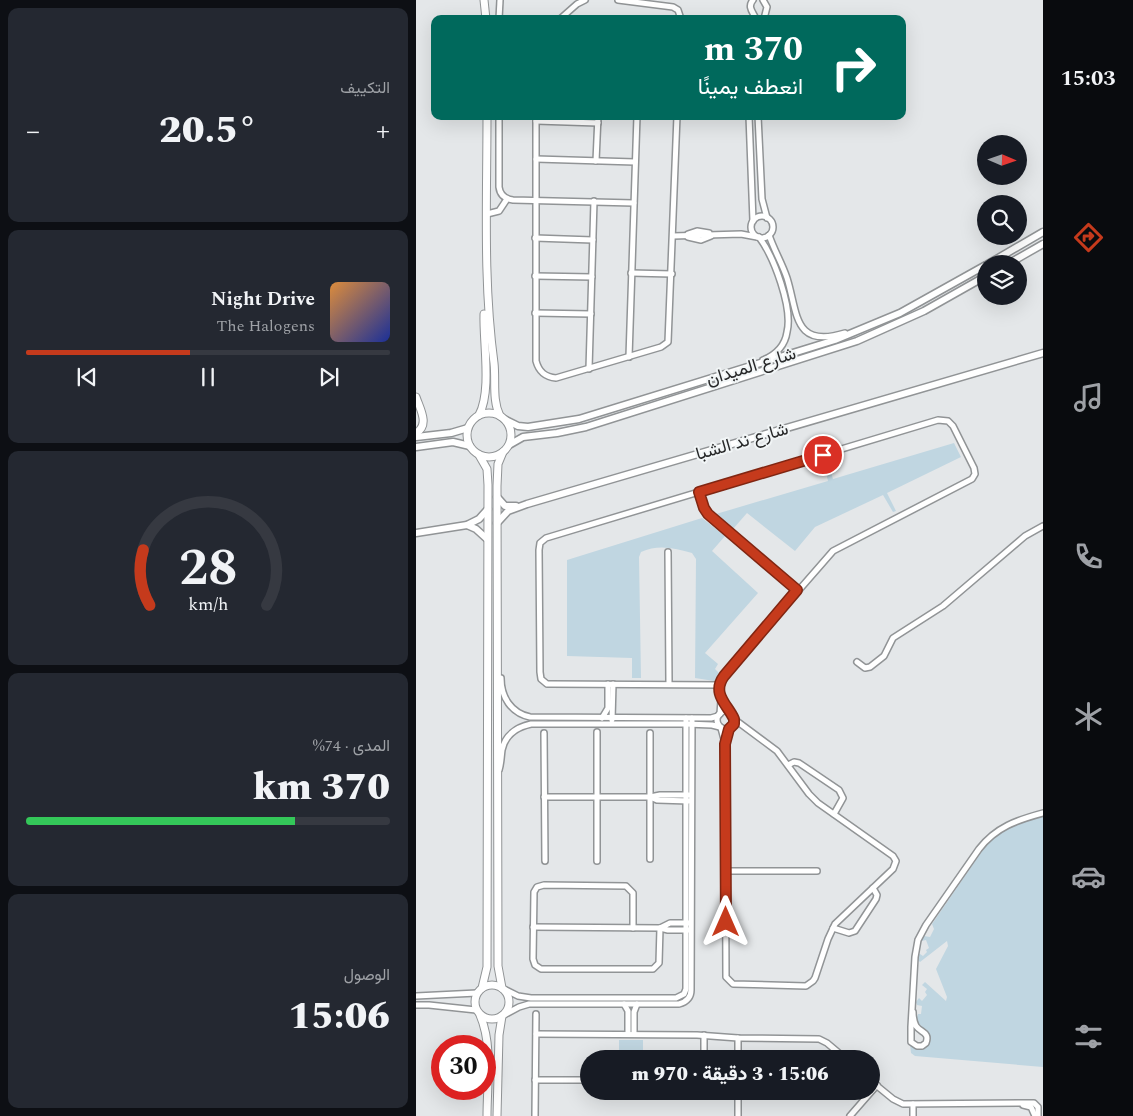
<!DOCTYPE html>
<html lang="ar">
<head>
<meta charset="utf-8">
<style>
  :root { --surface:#171b24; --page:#242831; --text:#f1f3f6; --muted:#9ea1a6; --line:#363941; --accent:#c53a1c }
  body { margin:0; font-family:Spectral,Vazirmatn,serif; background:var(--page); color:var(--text); direction:rtl; height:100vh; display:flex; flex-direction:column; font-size:19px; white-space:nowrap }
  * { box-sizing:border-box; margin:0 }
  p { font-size:16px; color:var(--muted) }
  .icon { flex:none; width:28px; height:28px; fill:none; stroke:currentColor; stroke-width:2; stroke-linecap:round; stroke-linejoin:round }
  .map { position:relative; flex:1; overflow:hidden; direction:ltr }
  .drawer { display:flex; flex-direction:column; gap:8px; padding:8px; background:#0d0f14; width:416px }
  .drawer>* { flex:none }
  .top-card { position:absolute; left:15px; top:15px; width:475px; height:105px; border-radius:10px; box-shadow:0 5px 20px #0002; direction:rtl; background:#00695c; color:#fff; overflow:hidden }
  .needle { width:32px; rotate:92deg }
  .fabs { position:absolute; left:561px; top:135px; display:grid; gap:10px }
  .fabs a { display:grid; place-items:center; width:50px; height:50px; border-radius:50%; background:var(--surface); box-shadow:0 5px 20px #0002; font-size:25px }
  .speed { position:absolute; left:15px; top:1035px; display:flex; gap:10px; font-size:25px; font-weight:700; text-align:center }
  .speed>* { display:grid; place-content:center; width:65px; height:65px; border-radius:50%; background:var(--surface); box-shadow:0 5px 20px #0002; line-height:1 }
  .speed .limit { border:8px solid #d22; background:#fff; color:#111 }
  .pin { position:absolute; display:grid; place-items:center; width:42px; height:42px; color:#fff; margin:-21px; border:2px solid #fff; border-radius:50%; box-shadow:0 1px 5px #0007 }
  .me { position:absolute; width:55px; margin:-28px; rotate:0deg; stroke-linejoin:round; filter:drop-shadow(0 0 4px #0008) }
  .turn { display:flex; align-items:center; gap:18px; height:105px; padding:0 20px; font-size:22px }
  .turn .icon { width:65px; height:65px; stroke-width:2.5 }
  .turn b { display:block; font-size:35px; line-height:42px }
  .big { font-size:38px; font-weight:800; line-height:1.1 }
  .drawer .tile { flex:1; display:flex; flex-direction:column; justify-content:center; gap:8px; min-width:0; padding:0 18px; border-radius:10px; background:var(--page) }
  .drawer .dial { align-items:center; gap:0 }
  .dial svg { height:130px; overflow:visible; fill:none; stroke:var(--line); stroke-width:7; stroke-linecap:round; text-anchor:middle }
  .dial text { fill:var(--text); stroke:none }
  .song { display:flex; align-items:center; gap:15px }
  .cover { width:60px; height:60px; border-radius:8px; background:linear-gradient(135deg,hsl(30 70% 55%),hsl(230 70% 35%)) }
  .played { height:5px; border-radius:2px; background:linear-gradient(90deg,var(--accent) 45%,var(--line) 45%) }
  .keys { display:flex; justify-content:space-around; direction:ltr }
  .heat { display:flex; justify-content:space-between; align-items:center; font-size:28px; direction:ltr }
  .charge { height:8px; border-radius:4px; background:linear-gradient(90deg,#34c759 74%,var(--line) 0) }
  .trip { position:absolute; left:164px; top:1050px; width:300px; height:50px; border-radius:25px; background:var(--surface); box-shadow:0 5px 20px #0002; font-weight:800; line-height:50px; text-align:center; direction:rtl }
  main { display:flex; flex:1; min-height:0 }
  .tabs { display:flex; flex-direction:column; width:90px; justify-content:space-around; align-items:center; background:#090b0e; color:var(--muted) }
  .tabs .icon { width:35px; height:35px }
  .tabs .on { color:var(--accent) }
  .tabs b { font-size:22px; color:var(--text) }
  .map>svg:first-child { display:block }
  .green { fill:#c0d6e1 }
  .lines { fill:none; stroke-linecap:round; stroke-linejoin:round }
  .minor-casing { stroke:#919496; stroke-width:8 }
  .tertiary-casing { stroke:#919496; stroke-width:9 }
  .secondary-casing { stroke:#919496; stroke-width:9 }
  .minor { stroke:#fff; stroke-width:5 }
  .tertiary { stroke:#fff; stroke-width:6 }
  .secondary { stroke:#fff; stroke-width:7 }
  .route-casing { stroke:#802612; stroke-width:12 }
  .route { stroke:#c53a1c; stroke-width:9 }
  .labels { text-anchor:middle; stroke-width:4; stroke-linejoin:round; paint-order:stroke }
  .street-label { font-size:18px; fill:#272829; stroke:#f1f5f6 }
</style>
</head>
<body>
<main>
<nav class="tabs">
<b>15:03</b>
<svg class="icon on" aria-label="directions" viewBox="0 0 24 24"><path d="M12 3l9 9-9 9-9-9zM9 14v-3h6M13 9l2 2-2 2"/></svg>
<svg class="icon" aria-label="music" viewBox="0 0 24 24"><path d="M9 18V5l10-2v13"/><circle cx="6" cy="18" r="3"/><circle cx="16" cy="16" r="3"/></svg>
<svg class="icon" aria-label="phone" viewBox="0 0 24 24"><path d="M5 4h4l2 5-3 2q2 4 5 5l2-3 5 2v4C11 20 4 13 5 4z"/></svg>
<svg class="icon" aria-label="climate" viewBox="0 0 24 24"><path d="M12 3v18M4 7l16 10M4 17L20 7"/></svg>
<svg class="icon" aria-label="car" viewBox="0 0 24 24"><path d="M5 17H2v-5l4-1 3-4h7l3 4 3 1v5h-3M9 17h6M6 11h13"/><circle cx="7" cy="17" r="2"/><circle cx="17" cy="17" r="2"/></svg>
<svg class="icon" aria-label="filters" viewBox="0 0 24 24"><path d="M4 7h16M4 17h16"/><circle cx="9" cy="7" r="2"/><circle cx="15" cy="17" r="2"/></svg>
</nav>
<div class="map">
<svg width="627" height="1116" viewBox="0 0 627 1116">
  <rect width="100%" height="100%" fill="#e4e7e9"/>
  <!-- green -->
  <g class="green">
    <polygon points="538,443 545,457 471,493 480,511 477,512 467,495 399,527 379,551 331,513 317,529 300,514 412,481 407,461 411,460 417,479"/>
    <path d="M286,518l23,18 -13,15 46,42 -53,60 13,11 -3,5 4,4 -2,6 -3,2 -19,-3 1,-119 -4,-6c-17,-5 -34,-9 -51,-1l-2,5 2,121h-9v-20l-65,-2v-96z"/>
    <path d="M627,815v252l-128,-11 -4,-3 -1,-9 11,4 8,-13 -13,-15 2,-6h3l1,-8 -5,-1 -1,-3 3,-4 3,3 5,-6 -2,-3 2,-3 -5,-4 3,-3 21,19 1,-4 -11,-28 12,-23 -1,-5 -27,21 -2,-2v-5l2,-1 3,2 4,-4 -1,-2 3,-2 -3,-8 -5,1 3,-5 6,1 4,-8 -2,-5 57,-83c17,-14 33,-19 54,-26z"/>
    <rect x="203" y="1040" width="24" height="19"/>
  </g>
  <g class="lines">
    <defs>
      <g id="minor">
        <polyline points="202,0 257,7 262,10 265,19"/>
        <path d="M337,0c-6,7 0,12 3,19"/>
        <polyline points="347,0 351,7 348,19"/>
        <polyline points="83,19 84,0"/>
        <polyline points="144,19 161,4 169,0"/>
        <path d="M83,116v71c1,8 6,12 14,13l121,3"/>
        <path d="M120,116v245c3,11 9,16 20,17l105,-31 7,-5 9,-226"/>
        <polyline points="333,116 337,221"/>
        <polyline points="342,116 346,199 351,218"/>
        <polyline points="120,121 182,123"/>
        <polyline points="120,159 219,162"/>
        <polyline points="180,161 182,116"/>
        <polyline points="71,214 83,211 91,199"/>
        <circle cx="346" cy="227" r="11"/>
        <polyline points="272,234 281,231 293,233"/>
        <path d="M353,235c5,15 13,28 18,43 11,35 6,71 58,55"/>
        <polyline points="257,236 325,234 341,237"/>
        <polyline points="272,237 285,240 295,236"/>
        <path d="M343,237c15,20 34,71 28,95 -2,14 -12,23 -24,28"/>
        <polyline points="119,238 177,240"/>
        <polyline points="215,273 256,274"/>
        <polyline points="119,276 176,277"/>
        <polyline points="119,313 175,314"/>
        <polyline points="213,357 221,116"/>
        <polyline points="173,369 178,201"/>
        <polygon points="522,420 532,421 537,426 558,468 559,474 556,479 417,551 308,676 304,685 135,684 131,684 125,679 124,672 123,550 124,543 130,538"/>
        <polyline points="283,492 288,508 292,514 381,590"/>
        <polyline points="252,552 253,683"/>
        <polyline points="441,662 449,668 454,667 468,656 477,638 527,606 609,536 627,526"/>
        <path d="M85,678c0,19 10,35 29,39l181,1 7,-2"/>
        <polyline points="304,685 305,700 304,714"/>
        <circle cx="310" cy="720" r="9"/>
        <polyline points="186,718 192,708 192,684"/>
        <polyline points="196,720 197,684"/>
        <polyline points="305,728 309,743 310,977 317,984 390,986 397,981 399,978 412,939 419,924 477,869 480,861 477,856 402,803 393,794 361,751 318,719"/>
        <polyline points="128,733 129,861"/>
        <polyline points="372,765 378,762 383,763 423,790 427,798 418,814"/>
        <path d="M83,770c2,-6 2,-13 3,-20 3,-15 15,-23 29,-26h155l26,1 8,2"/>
        <polyline points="128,797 234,797 244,795 273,795"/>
        <polyline points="234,797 241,800 273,801"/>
        <polyline points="234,859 234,733"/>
        <polyline points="181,861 181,732"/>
        <polyline points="309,871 401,871"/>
        <polyline points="117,927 244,928 252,930 274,930"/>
        <polyline points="217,928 217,893 210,886 128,885 121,887 118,892 117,959 119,965 125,969 237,969 243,963 244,928"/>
        <polyline points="244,928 254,923 273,923"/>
        <polyline points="417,928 433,933 439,931 460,899 461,895 457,888"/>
        <polyline points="88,989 102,996 115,998 260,998 268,994 270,989 270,718"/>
        <polyline points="0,996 61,993"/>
        <polyline points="208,1004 212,1011 212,1034"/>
        <polyline points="0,1005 13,1005 60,1010"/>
        <path d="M497,1012c0,5 1,10 3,14 5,7 14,6 10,17l-4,3h-5l-6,-4v-15l4,-70 3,-17 8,-15 53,-76c17,-22 38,-29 64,-36"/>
        <path d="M88,1015l15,-8 10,-3h150c7,-2 12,-6 12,-14l1,-272"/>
        <polyline points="120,1034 281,1035 322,1038 403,1039 411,1043 430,1059"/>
        <polyline points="218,1034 218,1012 221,1004"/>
        <polyline points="288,1059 288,1035"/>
        <polyline points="322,1059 322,1038"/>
        <polyline points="119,1080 172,1080"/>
        <polyline points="455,1081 477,1099 487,1104 615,1103 618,1103 622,1107 622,1116"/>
        <polyline points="497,1104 497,1116"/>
        <polyline points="607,1105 615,1107 619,1116"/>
        <polyline points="119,1116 120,1014"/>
        <polyline points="322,1116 322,1091"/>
        <polyline points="434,1116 461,1085"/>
      </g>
      <g id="tertiary">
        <polyline points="572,264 627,232"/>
        <polyline points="592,264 627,244"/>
        <polyline points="88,419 102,426 112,427 163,419 419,340 484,313 570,265"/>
        <polyline points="0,437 35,433 52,428"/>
        <polyline points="93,445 107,437 141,433 170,427 441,341 508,311 570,276"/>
        <polyline points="0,447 37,442 54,446"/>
        <polyline points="81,497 89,506 100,506"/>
        <polyline points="81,523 92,511 111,504 627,353"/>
        <polyline points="51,525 60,529 71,539"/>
        <polyline points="0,533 51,525 63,519 72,509"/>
      </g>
      <g id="secondary">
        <polyline points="68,0 70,19"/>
        <path d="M71,116c0,83 -4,166 7,247 2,18 -2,37 6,53"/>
        <path d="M0,397c4,12 14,28 0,36"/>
        <circle cx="73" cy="435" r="22"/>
        <path d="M63,415c13,-24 4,-73 5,-101"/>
        <polyline points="63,455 71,469 72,485 71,967 66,988"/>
        <circle cx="76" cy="1002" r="17"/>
        <polyline points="86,988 82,966 81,486 82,464 87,452"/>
        <path d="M64,1015c13,30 7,68 7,101"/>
        <polyline points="81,1116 83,1035 86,1016"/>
      </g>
    </defs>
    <!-- minor casing -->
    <use href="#minor" class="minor-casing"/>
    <!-- tertiary casing -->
    <use href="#tertiary" class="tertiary-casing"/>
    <!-- secondary casing -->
    <use href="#secondary" class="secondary-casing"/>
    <!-- minor -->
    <use href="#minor" class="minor"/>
    <!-- tertiary -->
    <use href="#tertiary" class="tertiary"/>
    <!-- secondary -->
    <use href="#secondary" class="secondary"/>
  </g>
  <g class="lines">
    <defs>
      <path id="route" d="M310,922l-1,-178 4,-15 5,-5v-5c-6,-14 -23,-25 -10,-43l73,-86 -89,-76 -4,-6 -5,-16 124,-37"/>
    </defs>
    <!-- route casing -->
    <use href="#route" class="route-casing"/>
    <!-- route -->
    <use href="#route" class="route"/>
  </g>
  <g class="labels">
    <!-- street labels -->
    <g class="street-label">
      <text transform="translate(335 366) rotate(-17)" y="6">شارع الميدان</text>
      <text transform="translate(326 441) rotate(-16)" y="6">شارع ند الشبا</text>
    </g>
  </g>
</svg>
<div class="fabs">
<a><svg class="needle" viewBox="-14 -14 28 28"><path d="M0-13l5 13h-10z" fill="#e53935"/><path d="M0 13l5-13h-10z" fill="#9ea1a6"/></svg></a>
<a><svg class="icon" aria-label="search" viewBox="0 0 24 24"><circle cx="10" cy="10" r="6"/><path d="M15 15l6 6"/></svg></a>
<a><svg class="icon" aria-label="layers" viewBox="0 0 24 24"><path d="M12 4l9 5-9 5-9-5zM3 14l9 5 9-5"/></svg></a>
</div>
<div class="speed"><div class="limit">30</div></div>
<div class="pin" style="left:407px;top:455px;background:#d93025"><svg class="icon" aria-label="arrive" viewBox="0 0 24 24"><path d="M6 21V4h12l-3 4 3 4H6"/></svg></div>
<svg class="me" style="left:310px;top:922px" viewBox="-20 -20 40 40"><path d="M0-17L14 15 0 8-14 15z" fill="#c53a1c" stroke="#fff" stroke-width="4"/></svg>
<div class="trip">15:06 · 3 دقيقة · 970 m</div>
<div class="top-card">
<div class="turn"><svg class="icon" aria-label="right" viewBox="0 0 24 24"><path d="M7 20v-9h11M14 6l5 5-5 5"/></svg><div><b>370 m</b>انعطف يمينًا</div></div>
</div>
</div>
<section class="drawer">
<div class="tile"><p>التكييف</p>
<div class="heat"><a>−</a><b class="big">20.5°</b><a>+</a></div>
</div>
<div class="tile">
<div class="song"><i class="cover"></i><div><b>Night Drive</b><p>The Halogens</p></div></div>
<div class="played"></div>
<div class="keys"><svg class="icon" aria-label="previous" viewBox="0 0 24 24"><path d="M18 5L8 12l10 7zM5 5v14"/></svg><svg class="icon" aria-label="pause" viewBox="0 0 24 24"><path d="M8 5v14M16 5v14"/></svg><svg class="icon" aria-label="next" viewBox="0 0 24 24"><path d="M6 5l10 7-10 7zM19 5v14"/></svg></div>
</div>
<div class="tile dial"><svg viewBox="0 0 100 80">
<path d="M14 69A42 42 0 1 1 86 69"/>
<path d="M14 69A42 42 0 0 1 10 35" stroke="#c53a1c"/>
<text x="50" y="56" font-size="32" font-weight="700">28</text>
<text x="50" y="72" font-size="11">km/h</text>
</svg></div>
<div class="tile"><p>المدى · 74%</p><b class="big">370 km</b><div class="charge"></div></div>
<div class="tile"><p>الوصول</p><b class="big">15:06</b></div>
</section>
</main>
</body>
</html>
